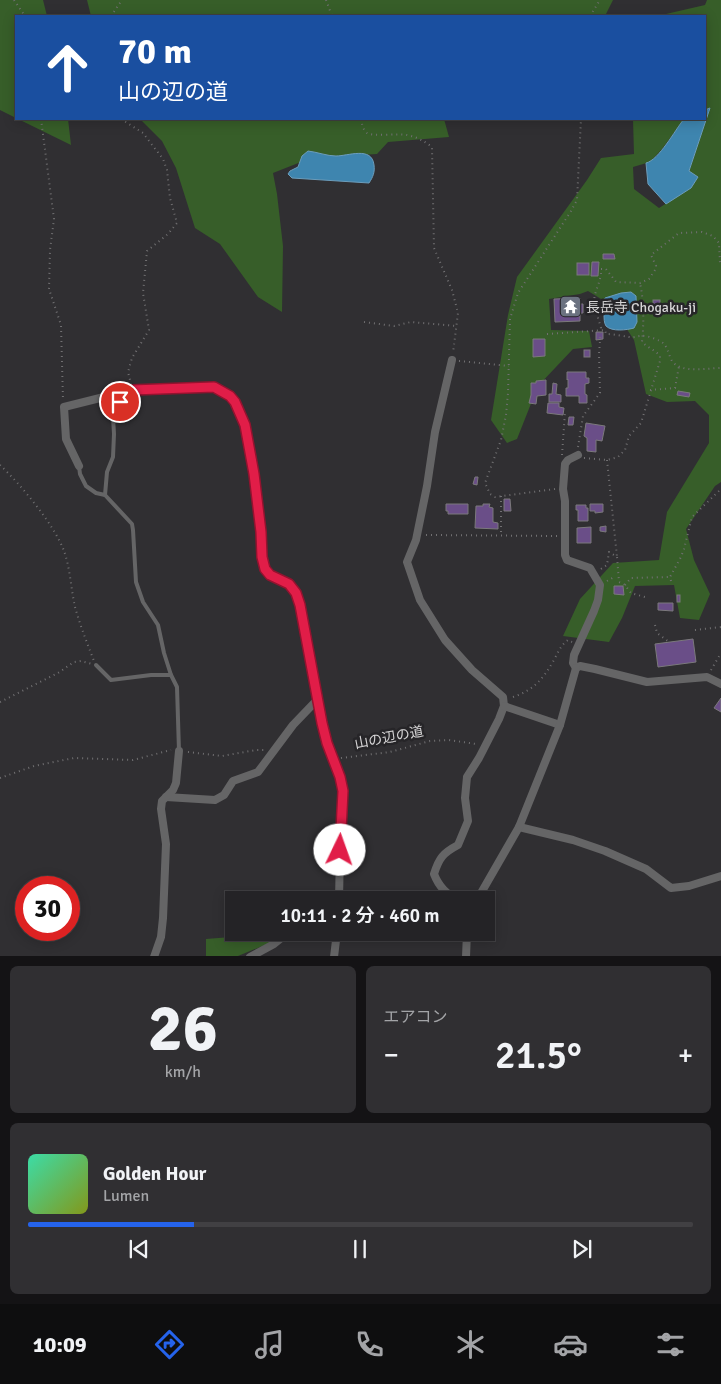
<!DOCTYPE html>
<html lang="ja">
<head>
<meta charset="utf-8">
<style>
  :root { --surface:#242326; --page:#302f32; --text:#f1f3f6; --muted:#a3a4a7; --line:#414043; --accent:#2563eb }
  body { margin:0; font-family:Signika,"Noto Sans JP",sans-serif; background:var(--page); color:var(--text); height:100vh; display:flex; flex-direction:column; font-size:19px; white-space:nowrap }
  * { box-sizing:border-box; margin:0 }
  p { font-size:16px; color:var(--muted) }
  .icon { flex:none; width:28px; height:28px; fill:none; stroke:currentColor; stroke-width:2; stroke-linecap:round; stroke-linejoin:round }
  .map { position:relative; height:956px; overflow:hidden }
  .drawer { display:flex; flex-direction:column; gap:10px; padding:10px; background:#141315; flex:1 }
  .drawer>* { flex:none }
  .top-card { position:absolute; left:15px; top:15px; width:691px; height:105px; border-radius:0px; box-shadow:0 2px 12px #0003,0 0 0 1px var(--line); background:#1a4fa0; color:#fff; overflow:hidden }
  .speed { position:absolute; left:15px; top:876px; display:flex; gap:10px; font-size:25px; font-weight:700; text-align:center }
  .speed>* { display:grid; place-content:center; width:65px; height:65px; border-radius:50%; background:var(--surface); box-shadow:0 2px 12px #0003,0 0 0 1px var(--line); line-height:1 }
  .speed .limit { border:8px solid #d22; background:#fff; color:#111 }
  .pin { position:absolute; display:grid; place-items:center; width:42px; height:42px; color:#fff; margin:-21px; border:2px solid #fff; border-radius:50%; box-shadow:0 1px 5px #0007 }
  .me { position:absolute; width:55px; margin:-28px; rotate:3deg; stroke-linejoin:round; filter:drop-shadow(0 0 4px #0008) }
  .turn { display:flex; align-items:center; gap:18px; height:105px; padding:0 20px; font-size:22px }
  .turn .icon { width:65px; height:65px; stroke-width:2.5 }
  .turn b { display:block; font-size:35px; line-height:42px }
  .big { font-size:38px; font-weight:600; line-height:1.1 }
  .drawer .tile { flex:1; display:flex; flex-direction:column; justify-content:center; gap:8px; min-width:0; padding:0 18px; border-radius:8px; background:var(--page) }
  .drawer .dial { align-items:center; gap:0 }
  .dial b { font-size:65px; line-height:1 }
  .song { display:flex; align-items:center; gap:15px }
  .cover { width:60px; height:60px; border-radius:8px; background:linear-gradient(135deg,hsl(160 70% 55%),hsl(70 70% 35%)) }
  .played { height:5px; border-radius:2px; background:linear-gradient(90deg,var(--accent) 25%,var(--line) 25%) }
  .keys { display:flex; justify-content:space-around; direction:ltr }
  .heat { display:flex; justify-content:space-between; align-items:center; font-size:28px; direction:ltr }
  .drawer .tiles { flex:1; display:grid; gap:10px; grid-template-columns:1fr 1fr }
  .tile:last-child { grid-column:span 2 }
  .trip { position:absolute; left:225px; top:891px; width:270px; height:50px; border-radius:0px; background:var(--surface); box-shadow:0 2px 12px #0003,0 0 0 1px var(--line); font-weight:600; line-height:50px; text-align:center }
  .tabs { display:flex; height:80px; justify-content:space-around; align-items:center; background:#0e0e0f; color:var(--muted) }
  .tabs .icon { width:35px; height:35px }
  .tabs .on { color:var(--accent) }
  .tabs b { font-size:22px; color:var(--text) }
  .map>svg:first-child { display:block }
  .green { fill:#375e29 }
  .water { fill:#3e85af; stroke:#6c9dbb }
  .building { fill:#6a4e88; stroke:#7b797c }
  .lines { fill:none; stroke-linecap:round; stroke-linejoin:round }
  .path { stroke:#717072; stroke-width:2; stroke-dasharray:1 4; stroke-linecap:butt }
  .lane { stroke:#656566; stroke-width:4 }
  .street { stroke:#656566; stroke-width:8 }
  .route-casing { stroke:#92132f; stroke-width:12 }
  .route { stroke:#e11d48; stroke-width:9 }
  .labels { text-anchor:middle; stroke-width:5; stroke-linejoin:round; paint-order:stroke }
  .poi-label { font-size:14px; fill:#d6d5d6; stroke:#262528; text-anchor:start }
  .street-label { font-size:14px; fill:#d6d5d6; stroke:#262528 }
</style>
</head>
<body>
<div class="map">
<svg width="721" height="957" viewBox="0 0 721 957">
  <rect width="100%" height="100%" fill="#302f32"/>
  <!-- green -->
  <g class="green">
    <polygon points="0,0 43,0 47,16 16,16 16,118 0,110"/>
    <polygon points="87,0 613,0 605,16 91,16"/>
    <polygon points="707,0 721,0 721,482 715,486 686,529 694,560 710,594 699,620 680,618 674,585 635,586 622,618 609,642 563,636 580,599 613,563 659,560 667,512 709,443 709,415 695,401 667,402 646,394 634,340 611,305 588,291 580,294 549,299 551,330 589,331 592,347 573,349 538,386 517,439 507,443 491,420 508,315 517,277 587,180 601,158 634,154 633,119 684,119 662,149 650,162 633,167 634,189 659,208 690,188 698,177 689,172 709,109 705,110 705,16 665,16 666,14 705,5"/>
    <polygon points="18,119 68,119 71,145"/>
    <polygon points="140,119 444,119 449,137 388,142 377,154 311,158 273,173 277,194 283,246 282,312 258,297 220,244 195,228 176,168 162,141"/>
    <polygon points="270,934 272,942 238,956 206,957 206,939"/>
  </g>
  <!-- water -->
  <g class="water">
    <path d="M710,108l-21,63 9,6 -7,11 -25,16 -18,-20 -2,-21c13,-3 29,-33 38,-44h21v-9z"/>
    <path d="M308,151c9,1 19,5 28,5 12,0 36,-10 38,9 1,7 -1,12 -5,18l-77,-5 -4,-4 2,-3 8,-4 4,-11z"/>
    <path d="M631,292l5,4 1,26 -3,6c-7,2 -22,4 -28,-2 -2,-3 -2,-8 -2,-12 0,-6 -1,-11 1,-16l16,-5z"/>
  </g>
  <!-- building -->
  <g class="building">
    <polygon points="603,254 614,254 615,259 603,259"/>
    <polygon points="592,262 599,262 598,276 591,276"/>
    <rect x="577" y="263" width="12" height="12"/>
    <polygon points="580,298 580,304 583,304 583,313 580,313 580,321 555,322 554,299"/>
    <rect x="653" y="300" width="7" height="4"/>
    <polygon points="596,332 603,332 603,339 596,340"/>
    <polygon points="533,339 545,339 545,356 533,357"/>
    <rect x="584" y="350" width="6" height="7"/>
    <polygon points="567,372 586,372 586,378 589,378 589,383 585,384 585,394 587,395 587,403 579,403 579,396 566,396 566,388 568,388 568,379 567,380"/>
    <polygon points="546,380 546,395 537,396 536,404 529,403 531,395 531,383 536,383 536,381"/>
    <polygon points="553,383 557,384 556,394 561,395 561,402 549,402 549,394 552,394"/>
    <polygon points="678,391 690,393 689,397 677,395"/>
    <polygon points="548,403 559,403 559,407 564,408 563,415 547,413"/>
    <polygon points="569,417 574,417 573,425 568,425"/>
    <polygon points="586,423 605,426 602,441 596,440 596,452 587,451 587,438 584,436"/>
    <polygon points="475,477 478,477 477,485 473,484"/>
    <polygon points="504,499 510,499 511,511 504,511"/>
    <polygon points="446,504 468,504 468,514 448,514 448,511 446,511"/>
    <polygon points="483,504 490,504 489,507 493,508 493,522 498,523 498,529 475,528 476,506 483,506"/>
    <polygon points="590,504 603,504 603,512 595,513 595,511 590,511"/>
    <polygon points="576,505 586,505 586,508 588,508 588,521 578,521 578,510 576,510"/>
    <polygon points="606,526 606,532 600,531 600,527"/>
    <polygon points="591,527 591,543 577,543 577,528"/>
    <polygon points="614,586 623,586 624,595 614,594"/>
    <rect x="677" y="595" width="3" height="7"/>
    <polygon points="658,603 673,603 673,611 658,610"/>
    <polygon points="693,639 696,662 658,667 655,644"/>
    <polygon points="721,698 721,712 714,708"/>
  </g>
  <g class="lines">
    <!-- path -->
    <g class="path">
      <polyline points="14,0 25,16"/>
      <polyline points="326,0 332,16"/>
      <polyline points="111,16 122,0"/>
      <polyline points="590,16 600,0"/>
      <polyline points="41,119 54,219 50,250 49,289 61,325 63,400"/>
      <polyline points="121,119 143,133 163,159 167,170 170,198 177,223 168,234 147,251 143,293 149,330 132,358 128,372 131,384"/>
      <path d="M361,119c1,5 2,11 6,14 7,4 31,0 40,2 10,2 17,6 25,12l2,101 18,42 6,23 -5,40"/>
      <path d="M595,308c-4,-14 7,-25 6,-39h5l10,13 24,1 9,-4 6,-9 1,-4 -5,-11 28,-22 23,-1 11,4 6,7 1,20 1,1"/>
      <polyline points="364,322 394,326 411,322 457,326"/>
      <path d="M547,334l58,-4 1,4c8,0 16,2 23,3 5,1 8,-1 12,-1 5,-1 15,3 19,5 8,4 8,13 12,20 9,13 35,7 49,7"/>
      <polyline points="459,361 509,366"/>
      <polyline points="650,390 675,388 679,366"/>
      <polyline points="578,447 583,416 600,393 599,354 601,328 595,308 583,309"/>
      <polyline points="562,455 565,412"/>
      <path d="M584,458l23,2 11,-3 7,-7 4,-14 12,-13 19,-62v-5c-5,-6 -12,-8 -18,-14 2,-19 2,-41 -2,-59"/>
      <polyline points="607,460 617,557"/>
      <path d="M0,465c21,20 54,59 64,86 6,16 7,38 11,56 5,18 12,36 19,54"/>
      <polyline points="555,489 495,497 490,494 485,483 501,440 506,415 508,393 510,319 518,293 571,211 577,200 581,119"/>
      <polyline points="501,496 501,535"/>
      <polyline points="426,535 558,536"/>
      <polyline points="601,569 607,565 609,552 617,557 619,582 625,585 631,593 648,598"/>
      <polyline points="607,581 614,577"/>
      <polyline points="671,581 670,577 681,557 684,549 692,517 721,489"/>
      <polyline points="625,585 631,578 670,577"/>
      <polyline points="655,625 657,633 669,642"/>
      <polyline points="695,630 721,627"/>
      <polyline points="711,670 721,653"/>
      <path d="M513,697c21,-7 30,-18 41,-37 4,-8 7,-15 14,-20l4,2"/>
      <polyline points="0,702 58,673 74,662 81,661 92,664"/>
      <polyline points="188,752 222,756 256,750 265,750"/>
      <polyline points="341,758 390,752 430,741 449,740 476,744"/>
      <polyline points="0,778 34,766 74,758 133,760 171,750"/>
    </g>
    <!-- lane -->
    <g class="lane">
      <polyline points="79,466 80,474 86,486 96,493 105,495 132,524 133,530 136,582 143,602 158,625 164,653 171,675 177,687 179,751"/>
      <polyline points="105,495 107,472 113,457 114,434 113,417 120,402 130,392"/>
      <polyline points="96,665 111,680 151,675 171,675"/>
    </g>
    <!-- street -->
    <g class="street">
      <path d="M452,360l-17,72 -8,54 -11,54 -9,22 13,38 25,40 27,30 31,27 1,9 -5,13 -20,39 -12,19 -2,21 3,23 -10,24c-15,8 -19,13 -24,29 5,13 12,19 23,26"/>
      <path d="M79,466l-13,-27 -2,-32 68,-17 73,-3c9,0 17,2 24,8 22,19 30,106 32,136 1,12 -2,26 4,37 5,10 18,10 25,17 5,6 7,13 10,20l22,118 5,20 14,34 2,14 -3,59 -1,50"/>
      <polyline points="576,668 573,663 574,655 594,611 598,600 600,585 590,568 567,560 565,555 565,501 563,489 565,464 568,460 578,455"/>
      <polyline points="576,668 580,666 595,669 647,682 707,677 721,684"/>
      <polyline points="504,706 560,725"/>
      <polyline points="166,797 215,800 224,795 233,781 258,772 293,725 317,700"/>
      <polyline points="519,827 573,840 605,851 646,869 671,888 689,886 721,876"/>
      <polyline points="477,900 519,827 560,725 576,668"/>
      <polyline points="154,957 161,937 163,918 166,844 161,809 162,801 173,790 176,783 179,751"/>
      <polyline points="250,957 274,944 289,932"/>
      <polyline points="334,957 337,932"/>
      <polyline points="466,957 467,932"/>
    </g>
  </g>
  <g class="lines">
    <defs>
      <polyline id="route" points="120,402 132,390 214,387 230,396 235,402 245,425 254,474 261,532 262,557 265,569 270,575 289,584 296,593 300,605 322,723 327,743 340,777 343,791 340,850"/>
    </defs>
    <!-- route casing -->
    <use href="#route" class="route-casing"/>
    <!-- route -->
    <use href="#route" class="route"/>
  </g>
  <!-- icons -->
  <defs>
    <symbol id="temple-square" viewBox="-11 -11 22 22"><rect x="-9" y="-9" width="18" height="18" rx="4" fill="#6b7280" stroke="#262528"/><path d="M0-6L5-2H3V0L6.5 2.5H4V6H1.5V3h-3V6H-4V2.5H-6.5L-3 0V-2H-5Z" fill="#fff"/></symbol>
  </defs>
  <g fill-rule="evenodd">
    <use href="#temple-square" x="558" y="294" width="25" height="25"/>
  </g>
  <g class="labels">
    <!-- poi labels -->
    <g class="poi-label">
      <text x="586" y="312">長岳寺 Chogaku-ji</text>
    </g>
    <!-- street labels -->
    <g class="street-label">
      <text transform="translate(389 737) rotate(-11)" y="5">山の辺の道</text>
    </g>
  </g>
</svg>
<div class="speed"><div class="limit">30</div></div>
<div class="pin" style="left:120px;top:402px;background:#d93025"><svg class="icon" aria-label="arrive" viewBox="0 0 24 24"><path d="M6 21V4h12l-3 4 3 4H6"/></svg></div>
<svg class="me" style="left:340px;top:850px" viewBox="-20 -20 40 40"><circle r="19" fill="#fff"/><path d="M0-13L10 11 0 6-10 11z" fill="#e11d48"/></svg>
<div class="trip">10:11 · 2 分 · 460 m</div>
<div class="top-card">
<div class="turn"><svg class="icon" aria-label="ahead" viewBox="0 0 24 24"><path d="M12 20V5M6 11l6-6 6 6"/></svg><div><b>70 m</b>山の辺の道</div></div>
</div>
</div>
<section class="drawer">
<div class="tiles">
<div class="tile dial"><b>26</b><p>km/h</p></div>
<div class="tile"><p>エアコン</p>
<div class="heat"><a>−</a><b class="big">21.5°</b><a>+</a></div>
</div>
<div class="tile">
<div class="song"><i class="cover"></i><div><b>Golden Hour</b><p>Lumen</p></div></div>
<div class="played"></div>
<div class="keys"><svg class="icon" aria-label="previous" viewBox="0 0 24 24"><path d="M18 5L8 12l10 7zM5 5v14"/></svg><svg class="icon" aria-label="pause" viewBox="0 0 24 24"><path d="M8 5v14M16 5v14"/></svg><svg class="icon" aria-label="next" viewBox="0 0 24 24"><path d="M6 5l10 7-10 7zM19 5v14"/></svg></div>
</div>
</div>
</section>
<nav class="tabs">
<b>10:09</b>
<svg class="icon on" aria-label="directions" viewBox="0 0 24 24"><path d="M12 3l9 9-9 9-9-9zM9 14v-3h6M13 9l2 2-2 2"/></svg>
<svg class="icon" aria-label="music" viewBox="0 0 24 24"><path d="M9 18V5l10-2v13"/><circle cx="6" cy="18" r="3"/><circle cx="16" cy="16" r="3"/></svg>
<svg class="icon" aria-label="phone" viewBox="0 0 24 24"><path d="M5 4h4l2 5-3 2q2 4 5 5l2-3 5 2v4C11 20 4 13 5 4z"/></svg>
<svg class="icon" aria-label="climate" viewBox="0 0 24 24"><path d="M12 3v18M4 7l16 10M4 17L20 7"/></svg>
<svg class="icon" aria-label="car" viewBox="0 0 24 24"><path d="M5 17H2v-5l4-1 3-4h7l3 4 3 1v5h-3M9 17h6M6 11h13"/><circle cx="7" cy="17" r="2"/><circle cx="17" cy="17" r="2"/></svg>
<svg class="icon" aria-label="filters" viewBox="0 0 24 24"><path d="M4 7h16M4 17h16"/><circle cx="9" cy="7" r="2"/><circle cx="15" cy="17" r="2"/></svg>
</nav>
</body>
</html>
